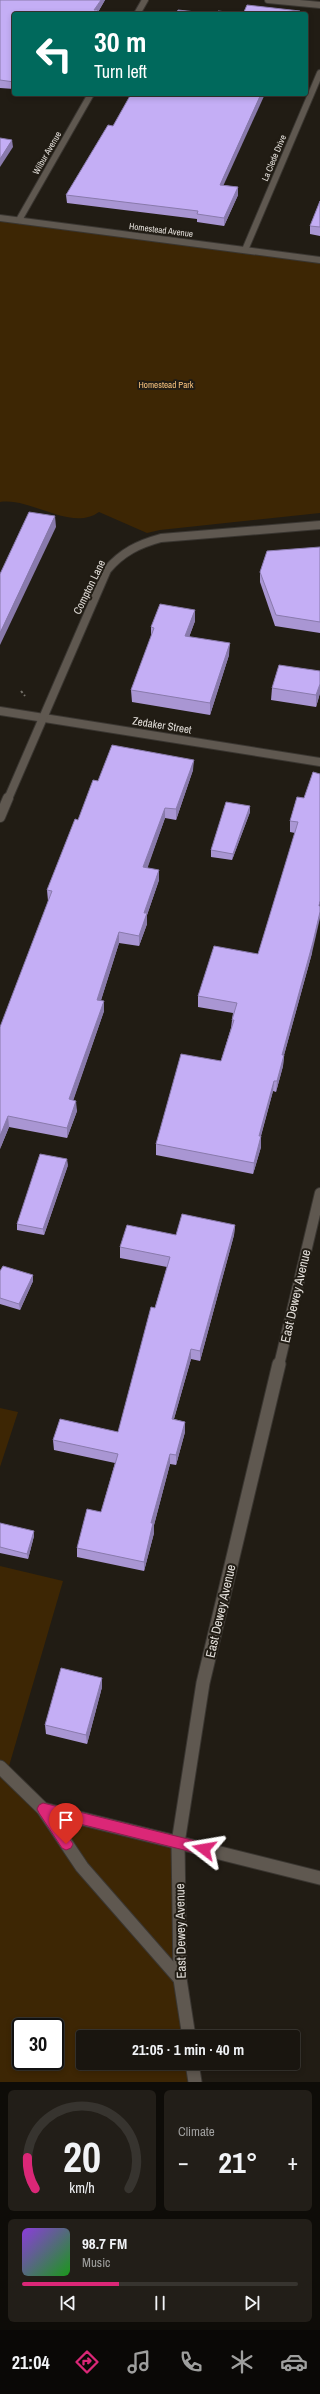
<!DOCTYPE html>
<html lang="en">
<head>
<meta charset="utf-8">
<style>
  :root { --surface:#19150f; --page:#221e18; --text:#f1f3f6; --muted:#9f9f9e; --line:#37342f; --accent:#db2777 }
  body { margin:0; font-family:"Archivo Narrow",sans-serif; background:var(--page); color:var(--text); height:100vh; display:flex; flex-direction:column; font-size:15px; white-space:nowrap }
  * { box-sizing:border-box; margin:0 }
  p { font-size:13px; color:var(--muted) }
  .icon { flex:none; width:22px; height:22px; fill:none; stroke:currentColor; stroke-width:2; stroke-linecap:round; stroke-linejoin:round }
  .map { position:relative; height:2082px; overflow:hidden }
  .drawer { display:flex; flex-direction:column; gap:8px; padding:8px; background:#0e0c08; flex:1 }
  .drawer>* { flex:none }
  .guide { position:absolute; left:12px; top:12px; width:296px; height:84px; border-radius:4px; box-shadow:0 2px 6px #0003,0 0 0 1px var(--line); background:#00695c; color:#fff; overflow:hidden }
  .speed { position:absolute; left:12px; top:2018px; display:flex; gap:8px; font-size:20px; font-weight:700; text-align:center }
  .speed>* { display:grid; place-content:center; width:52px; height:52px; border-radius:50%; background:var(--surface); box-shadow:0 2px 6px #0003,0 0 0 1px var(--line); line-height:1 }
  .speed .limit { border:2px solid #111; border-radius:6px; background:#fff; color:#111 }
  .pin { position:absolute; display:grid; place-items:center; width:34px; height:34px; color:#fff; margin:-41px -17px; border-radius:50% 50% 50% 0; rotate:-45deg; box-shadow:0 0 4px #0007 }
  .pin .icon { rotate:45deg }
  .me { position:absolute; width:44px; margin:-22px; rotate:284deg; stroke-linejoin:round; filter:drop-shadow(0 0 3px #0008) }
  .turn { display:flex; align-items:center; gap:14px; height:84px; padding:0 16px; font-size:18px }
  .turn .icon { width:52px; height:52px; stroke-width:2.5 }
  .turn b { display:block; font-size:28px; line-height:34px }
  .big { font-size:30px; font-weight:800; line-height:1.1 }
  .drawer .widget { flex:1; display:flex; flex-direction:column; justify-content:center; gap:6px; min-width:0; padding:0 14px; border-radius:6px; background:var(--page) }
  .drawer .dial { align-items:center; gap:0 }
  .dial svg { height:104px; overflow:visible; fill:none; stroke:var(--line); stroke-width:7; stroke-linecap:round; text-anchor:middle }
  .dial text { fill:var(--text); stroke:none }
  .song { display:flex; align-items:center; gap:12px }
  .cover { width:48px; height:48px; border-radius:6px; background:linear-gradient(135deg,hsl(270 70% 55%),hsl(120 70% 35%)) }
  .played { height:4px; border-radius:2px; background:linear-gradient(90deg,var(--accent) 35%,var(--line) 35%) }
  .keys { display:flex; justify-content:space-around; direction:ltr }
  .heat { display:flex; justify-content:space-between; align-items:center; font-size:22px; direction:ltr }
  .drawer .tiles { flex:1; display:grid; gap:8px; grid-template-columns:1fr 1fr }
  .widget:last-child { grid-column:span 2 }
  .trip { position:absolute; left:76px; top:2030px; width:224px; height:40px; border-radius:4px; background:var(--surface); box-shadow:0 2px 6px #0003,0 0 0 1px var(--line); font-weight:800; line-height:40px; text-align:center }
  .menu { display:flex; height:64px; justify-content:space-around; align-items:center; background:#0a0806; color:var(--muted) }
  .menu .icon { width:28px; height:28px }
  .menu .active { color:var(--accent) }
  .menu b { font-size:18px; color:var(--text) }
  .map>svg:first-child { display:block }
  .green { fill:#3d2604; fill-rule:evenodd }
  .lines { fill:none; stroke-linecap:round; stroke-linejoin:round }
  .minor-far3-casing { stroke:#3a3631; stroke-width:8 }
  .minor-far2-casing { stroke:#3a3631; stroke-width:10 }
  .minor-far1-casing { stroke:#3a3631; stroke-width:12 }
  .minor-casing { stroke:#3a3631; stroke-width:15 }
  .path { stroke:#76726b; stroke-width:2; stroke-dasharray:2.5 2.5; stroke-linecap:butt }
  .minor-far3 { stroke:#5f5850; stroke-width:6 }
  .minor-far2 { stroke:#5f5850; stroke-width:8 }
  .minor-far1 { stroke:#5f5850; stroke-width:10 }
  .minor { stroke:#5f5850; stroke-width:13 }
  .wall { fill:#a996d3 }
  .shaded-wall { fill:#897aac }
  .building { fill:#c4aef5; stroke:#897aac }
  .route { fill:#db2777; stroke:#8e194d }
  .labels { text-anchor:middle; stroke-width:4; stroke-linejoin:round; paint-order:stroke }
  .far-street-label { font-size:9px; fill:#e2ded9; stroke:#211c14 }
  .far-park-label { font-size:9px; fill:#f5c07c; stroke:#211c14 }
  .street-label { font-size:11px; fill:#e2ded9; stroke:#211c14 }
  .near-street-label { font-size:13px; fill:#e2ded9; stroke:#211c14 }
</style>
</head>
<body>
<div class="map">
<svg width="320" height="2082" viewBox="0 0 320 2082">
  <rect width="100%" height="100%" fill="#211c14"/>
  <!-- green -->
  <g class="green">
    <path d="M0,218l320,42v253l-160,17 -13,3 -48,-21c-28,20 -68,-15 -99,-10z"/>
    <polygon points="0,1408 18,1412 0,1467"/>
    <path d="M0,1566l63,15 -56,192 36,36 135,34 11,194h-106v26h109l3,19h-195zM21,2027h34v34h-34z"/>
  </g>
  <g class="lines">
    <defs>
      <g id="minor-far3">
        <polyline points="268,0 320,5"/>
        <polyline points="137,14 145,0"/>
        <polyline points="0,218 320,260"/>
        <polyline points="19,220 91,94"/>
        <polyline points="245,250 320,73"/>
      </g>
      <g id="minor-far2">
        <polyline points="0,711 320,762"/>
        <path d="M8,799l99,-229c15,-18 32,-26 54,-32l159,-13"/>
      </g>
      <g id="minor-far1">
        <polyline points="0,817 8,798"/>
        <polyline points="279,1365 320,1193"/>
      </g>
      <g id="minor">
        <polyline points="0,1767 43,1809 320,1878"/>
        <polyline points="43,1809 82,1867 180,1979"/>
        <polyline points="189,2037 180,1979 178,1843 203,1683 279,1364"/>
        <polyline points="192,2063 195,2082"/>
      </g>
    </defs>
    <!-- minor-far3 casing -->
    <use href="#minor-far3" class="minor-far3-casing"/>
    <!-- minor-far2 casing -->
    <use href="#minor-far2" class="minor-far2-casing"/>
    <!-- minor-far1 casing -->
    <use href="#minor-far1" class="minor-far1-casing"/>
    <!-- minor casing -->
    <use href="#minor" class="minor-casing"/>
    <!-- path -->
    <polyline class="path" points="21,691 25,696"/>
    <!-- minor-far3 -->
    <use href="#minor-far3" class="minor-far3"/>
    <!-- minor-far2 -->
    <use href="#minor-far2" class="minor-far2"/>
    <!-- minor-far1 -->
    <use href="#minor-far1" class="minor-far1"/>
    <!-- minor -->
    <use href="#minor" class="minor"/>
  </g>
  <!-- wall -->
  <g class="wall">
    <polygon points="0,0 105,0 98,12 14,14 14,89 0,88"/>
    <polygon points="113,126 223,185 238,187 238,195 224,226 197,222 197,219 67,203 66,195"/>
    <polygon points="320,201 320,236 310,234 310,226"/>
    <polygon points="320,547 320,633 275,626 260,582 260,572"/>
    <polygon points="195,621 189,637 229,655 210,715 132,702 131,690 151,637 151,627"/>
    <polygon points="320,671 320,693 316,707 271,700 272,688"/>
    <polygon points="193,770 176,820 165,818 147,868 159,880 147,915 147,924 139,946 119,943 101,1000 104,1011 73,1100 77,1111 67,1138 9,1127 0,1149 48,901 47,890 78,820 98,781"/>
    <polygon points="297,797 312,953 284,1055 283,1066 276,1092 273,1091 261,1136 261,1147 253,1174 156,1155 156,1144 221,1061 231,1028 232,1020 233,1013 198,1007 198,996 258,954 295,833 290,832 290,821"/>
    <polygon points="250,806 250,812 232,860 211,857 211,850"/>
    <polygon points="68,1165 44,1235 17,1230 17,1224"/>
    <polygon points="235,1225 234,1235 200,1361 191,1359 174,1419 185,1422 185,1432 176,1465 170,1464 154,1525 154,1533 144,1571 77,1557 77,1548 101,1512 115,1463 54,1450 53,1440 118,1432 167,1267 120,1258 120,1247 176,1235"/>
    <polygon points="0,1271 33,1281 20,1310 0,1304"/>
    <polygon points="0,1523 34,1536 28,1559 0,1553"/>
    <polygon points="102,1687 87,1744 46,1734 45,1725"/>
  </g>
  <!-- shaded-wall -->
  <g class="shaded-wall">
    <polygon points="101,0 105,0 98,12 98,14 95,14 94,10"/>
    <polygon points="261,94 265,94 220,193 220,185"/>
    <polygon points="12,140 13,147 0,167 0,159"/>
    <polygon points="238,187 238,195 224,226 224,218"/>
    <polygon points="55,516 56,527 0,645 0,633"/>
    <polygon points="195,610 195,621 185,648 185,636"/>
    <polygon points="230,643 229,655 210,715 210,703"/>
    <polygon points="320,684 320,693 316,707 316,695"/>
    <polygon points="194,760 193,770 176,820 176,809"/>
    <polygon points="250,806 250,812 232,860 233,854"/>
    <polygon points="165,808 165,818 144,878 143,867"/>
    <polygon points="159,870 159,880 147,915 147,924 139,946 139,936 144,913"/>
    <polygon points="320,912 320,918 312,953 281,1066 282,1055"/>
    <polygon points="119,932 119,943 98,1010 97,1000"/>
    <polygon points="104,1001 104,1011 70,1110 69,1099"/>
    <polygon points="284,1055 283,1066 276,1092 277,1081"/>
    <polygon points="274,1081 273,1091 258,1146 259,1136"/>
    <polygon points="76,1101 77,1111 67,1138 67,1128"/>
    <polygon points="8,1116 9,1127 0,1149 0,1136"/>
    <polygon points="261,1136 261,1147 253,1174 254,1163"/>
    <polygon points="67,1159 68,1165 44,1235 43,1229"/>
    <polygon points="235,1225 234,1235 200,1361 200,1351"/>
    <polygon points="33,1275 33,1281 20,1310 19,1304"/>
    <polygon points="191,1349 191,1359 171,1429 172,1419"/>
    <polygon points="185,1422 185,1432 176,1465 176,1455"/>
    <polygon points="170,1454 170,1464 154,1525 154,1533 144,1571 144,1562 151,1523"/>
    <polygon points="34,1531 34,1536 28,1559 27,1554"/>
    <polygon points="102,1678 102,1687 87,1744 86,1735"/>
  </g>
  <!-- building -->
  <g class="building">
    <polygon points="0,0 101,0 94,10 98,10 95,14 14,14 14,82 0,80"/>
    <polygon points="247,5 300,11 298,14 216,14 218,11 243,14"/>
    <polygon points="178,10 214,14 176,14"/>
    <polygon points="131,94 261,94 220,185 238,187 224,218 197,214 198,211 66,195 108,125 113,126"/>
    <polygon points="0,138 12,140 0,159"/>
    <polygon points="320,201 320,227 310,226"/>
    <polygon points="29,512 55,516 0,633 0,574"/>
    <polygon points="320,547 320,622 276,615 260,572 267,551"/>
    <polygon points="160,604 195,610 185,636 230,643 210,703 131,690 154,628 151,627"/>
    <polygon points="279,665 320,671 320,684 316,695 272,688"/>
    <polygon points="112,745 194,760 176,809 165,808 143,867 159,870 144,913 147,913 139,936 119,932 97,1000 104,1001 69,1099 76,1101 67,1128 8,1116 0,1136 0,1027 52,891 47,890 75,819 78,820 93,780 98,781"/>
    <polygon points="313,772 320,774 320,901 319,906 320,906 320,912 313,942 282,1055 284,1055 277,1081 274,1081 259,1136 261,1136 254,1163 156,1144 181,1054 221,1061 234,1020 232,1020 237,1003 198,996 214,946 258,954 298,822 290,821 297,797 304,798"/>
    <polygon points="226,802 250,806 233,854 211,850"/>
    <polygon points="40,1154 67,1159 43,1229 17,1224"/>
    <polygon points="182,1214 235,1225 200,1351 191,1349 172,1419 185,1422 176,1455 170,1454 151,1523 153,1523 144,1562 77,1548 87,1509 101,1512 118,1454 53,1440 60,1419 118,1432 151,1307 155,1308 170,1257 120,1247 127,1225 176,1235"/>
    <polygon points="3,1266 33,1275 19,1304 0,1298 0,1271"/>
    <polygon points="0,1523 34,1531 27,1554 0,1547"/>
    <polygon points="61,1668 102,1678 86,1735 45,1725"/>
  </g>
  <!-- route -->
  <polygon class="route" points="43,1803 204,1843 209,1845 211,1849 209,1853 204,1855 56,1818 73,1844 71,1848 66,1850 62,1848 39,1813 37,1809 39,1805"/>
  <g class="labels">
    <!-- far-street labels -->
    <g class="far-street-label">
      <text transform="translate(47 153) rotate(-60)" y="3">Wilbur Avenue</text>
      <text transform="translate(274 158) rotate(-67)" y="3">La Clede Drive</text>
      <text transform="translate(161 230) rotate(7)" y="3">Homestead Avenue</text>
    </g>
    <!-- far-park labels -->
    <g class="far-park-label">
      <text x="166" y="388">Homestead Park</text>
    </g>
    <!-- street labels -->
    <g class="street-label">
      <text transform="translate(89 587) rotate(-64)" y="4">Compton Lane</text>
      <text transform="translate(162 725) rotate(9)" y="4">Zedaker Street</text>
    </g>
    <!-- near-street labels -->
    <g class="near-street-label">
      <text transform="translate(295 1296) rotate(-77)" y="5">East Dewey Avenue</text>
      <text transform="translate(220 1611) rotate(-77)" y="5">East Dewey Avenue</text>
      <text transform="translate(180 1931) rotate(-91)" y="5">East Dewey Avenue</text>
    </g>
  </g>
</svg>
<div class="speed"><div class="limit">30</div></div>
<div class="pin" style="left:66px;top:1844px;background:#d93025"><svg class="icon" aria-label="arrive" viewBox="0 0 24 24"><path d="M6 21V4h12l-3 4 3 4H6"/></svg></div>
<svg class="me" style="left:204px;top:1849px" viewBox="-20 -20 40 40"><path d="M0-17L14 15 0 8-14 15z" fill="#db2777" stroke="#fff" stroke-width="4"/></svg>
<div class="trip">21:05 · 1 min · 40 m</div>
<div class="guide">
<div class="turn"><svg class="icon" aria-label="left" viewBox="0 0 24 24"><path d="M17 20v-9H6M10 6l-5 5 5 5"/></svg><div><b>30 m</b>Turn left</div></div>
</div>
</div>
<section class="drawer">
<div class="tiles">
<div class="widget dial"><svg viewBox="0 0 100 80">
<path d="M14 69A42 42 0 1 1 86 69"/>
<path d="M14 69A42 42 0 0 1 8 45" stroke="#db2777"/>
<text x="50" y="56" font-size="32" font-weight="700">20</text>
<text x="50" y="72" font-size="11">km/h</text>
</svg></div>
<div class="widget"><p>Climate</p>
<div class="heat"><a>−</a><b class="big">21°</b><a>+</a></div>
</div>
<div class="widget">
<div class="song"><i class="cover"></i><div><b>98.7 FM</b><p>Music</p></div></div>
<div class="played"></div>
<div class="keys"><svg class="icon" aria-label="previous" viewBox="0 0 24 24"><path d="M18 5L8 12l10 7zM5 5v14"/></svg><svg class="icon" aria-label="pause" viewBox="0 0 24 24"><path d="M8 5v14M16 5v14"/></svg><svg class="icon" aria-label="next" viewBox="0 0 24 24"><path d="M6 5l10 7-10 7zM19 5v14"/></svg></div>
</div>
</div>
</section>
<nav class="menu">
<b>21:04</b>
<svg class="icon active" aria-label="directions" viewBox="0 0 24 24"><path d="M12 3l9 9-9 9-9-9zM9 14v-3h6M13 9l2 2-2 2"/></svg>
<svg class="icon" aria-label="music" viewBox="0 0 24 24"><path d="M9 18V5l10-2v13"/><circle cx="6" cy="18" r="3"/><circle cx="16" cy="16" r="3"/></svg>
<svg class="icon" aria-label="phone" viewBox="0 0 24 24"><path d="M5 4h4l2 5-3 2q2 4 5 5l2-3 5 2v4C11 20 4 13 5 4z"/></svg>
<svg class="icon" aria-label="climate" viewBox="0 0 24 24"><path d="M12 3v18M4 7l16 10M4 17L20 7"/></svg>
<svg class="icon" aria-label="car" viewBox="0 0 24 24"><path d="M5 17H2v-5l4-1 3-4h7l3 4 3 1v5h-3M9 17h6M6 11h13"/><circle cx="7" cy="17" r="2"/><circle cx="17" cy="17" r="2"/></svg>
</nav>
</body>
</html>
